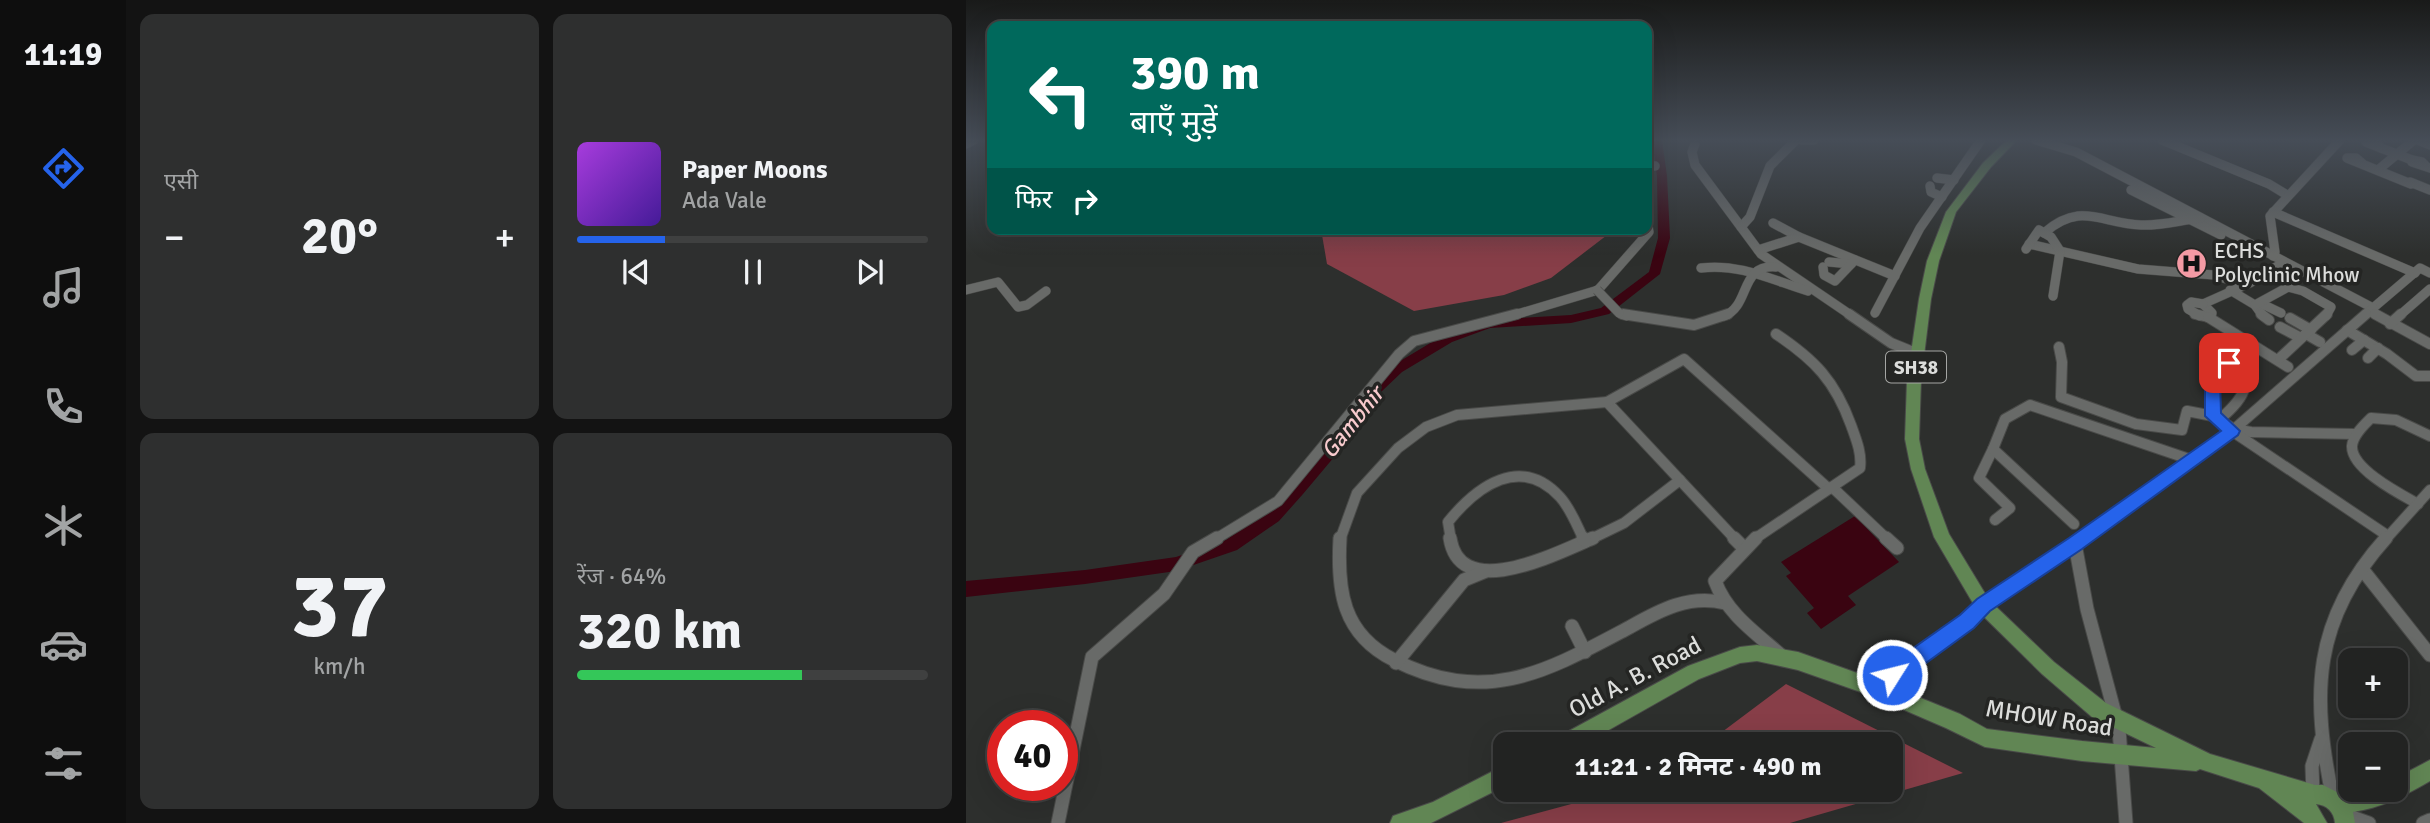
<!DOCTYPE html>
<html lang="hi">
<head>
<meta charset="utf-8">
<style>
  :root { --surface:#222322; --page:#2e2f2f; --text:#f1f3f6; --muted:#a2a4a5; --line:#3f4040; --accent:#2563eb }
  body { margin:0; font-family:Signika,"Noto Sans Devanagari",sans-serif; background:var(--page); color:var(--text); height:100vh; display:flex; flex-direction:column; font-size:26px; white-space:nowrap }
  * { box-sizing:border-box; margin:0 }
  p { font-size:23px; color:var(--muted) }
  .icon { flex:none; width:38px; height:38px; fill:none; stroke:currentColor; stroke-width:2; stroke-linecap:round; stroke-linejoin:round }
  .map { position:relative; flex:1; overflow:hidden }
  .side { display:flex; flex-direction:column; gap:14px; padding:14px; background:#131313; width:840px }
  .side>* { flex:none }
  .top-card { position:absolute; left:21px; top:21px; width:665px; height:214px; border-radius:14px; box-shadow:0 7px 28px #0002,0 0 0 2px var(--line); background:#00695c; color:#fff; overflow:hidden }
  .controls { position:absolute; left:1372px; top:648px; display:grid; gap:14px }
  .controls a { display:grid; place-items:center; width:70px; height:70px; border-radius:14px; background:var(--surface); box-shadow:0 7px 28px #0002,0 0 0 2px var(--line); font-size:35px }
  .speed { position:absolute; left:21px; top:710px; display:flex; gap:14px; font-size:35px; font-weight:700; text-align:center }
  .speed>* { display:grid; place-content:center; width:91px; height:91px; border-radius:50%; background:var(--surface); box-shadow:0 7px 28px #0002,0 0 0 2px var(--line); line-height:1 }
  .speed .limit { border:10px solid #d22; background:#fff; color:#111 }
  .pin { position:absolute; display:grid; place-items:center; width:60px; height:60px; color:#fff; margin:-30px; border-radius:14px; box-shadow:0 4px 10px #0006 }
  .me { position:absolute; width:77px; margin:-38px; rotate:54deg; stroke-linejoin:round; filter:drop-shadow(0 0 5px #0008) }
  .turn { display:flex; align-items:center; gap:24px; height:147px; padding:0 28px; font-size:32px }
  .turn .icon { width:91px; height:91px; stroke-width:2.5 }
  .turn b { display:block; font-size:49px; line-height:60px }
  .then { display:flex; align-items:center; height:66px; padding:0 28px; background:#0003; gap:14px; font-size:26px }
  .big { font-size:52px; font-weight:700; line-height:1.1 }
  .side .card { flex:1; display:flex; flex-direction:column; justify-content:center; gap:10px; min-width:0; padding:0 24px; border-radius:14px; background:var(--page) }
  .side .dial { align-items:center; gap:0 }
  .dial b { font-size:91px; line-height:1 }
  .song { display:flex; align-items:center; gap:21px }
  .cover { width:84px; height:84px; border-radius:10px; background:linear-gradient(135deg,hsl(280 70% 55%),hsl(260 70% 35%)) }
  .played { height:7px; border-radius:4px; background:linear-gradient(90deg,var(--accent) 25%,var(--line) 25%) }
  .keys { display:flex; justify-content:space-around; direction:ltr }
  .heat { display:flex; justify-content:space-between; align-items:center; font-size:38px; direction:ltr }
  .charge { height:10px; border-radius:5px; background:linear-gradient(90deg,#34c759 64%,var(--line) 0) }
  .side .tiles { flex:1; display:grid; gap:14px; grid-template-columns:repeat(2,1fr) }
  .trip { position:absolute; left:527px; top:732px; width:410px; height:70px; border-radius:14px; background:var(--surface); box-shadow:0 7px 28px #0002,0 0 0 2px var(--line); font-weight:700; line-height:70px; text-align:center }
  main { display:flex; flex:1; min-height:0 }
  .tab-bar { display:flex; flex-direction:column; width:126px; justify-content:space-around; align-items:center; background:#0e0e0e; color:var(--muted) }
  .tab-bar .icon { width:49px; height:49px }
  .tab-bar .current { color:var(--accent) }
  .tab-bar b { font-size:32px; color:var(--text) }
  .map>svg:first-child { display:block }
  .green { fill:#873e48 }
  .water { fill:#3a0411 }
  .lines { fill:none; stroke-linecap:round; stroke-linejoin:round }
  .river { fill:#3a0411; fill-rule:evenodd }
  .minor-far2-casing { stroke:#494a48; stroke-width:10 }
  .minor-far1-casing { stroke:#494a48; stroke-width:12 }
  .minor-casing { stroke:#494a48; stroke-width:15 }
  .major-casing { stroke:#494a48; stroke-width:2 }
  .minor-far2 { stroke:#686a68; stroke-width:9 }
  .minor-far1 { stroke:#686a68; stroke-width:10 }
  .minor { stroke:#686a68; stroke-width:13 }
  .major { fill:#618654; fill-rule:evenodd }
  .minor-bridge-casing { stroke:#494a48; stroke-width:10; stroke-linecap:butt }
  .minor-bridge { stroke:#686a68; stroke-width:9 }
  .route { fill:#2563eb; stroke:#184099; stroke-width:2 }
  .labels { text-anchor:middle; stroke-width:7; stroke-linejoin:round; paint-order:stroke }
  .shield { fill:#242523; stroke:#a5a6a4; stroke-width:2 }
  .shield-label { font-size:19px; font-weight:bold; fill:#dcdddb }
  .poi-label { font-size:21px; fill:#dcdddb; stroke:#242523; text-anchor:start }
  .water-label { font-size:23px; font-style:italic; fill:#f8cacd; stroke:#242523 }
  .near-street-label { font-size:24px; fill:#dcdddb; stroke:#242523 }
</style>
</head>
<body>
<main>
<nav class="tab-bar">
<b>11:19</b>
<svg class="icon current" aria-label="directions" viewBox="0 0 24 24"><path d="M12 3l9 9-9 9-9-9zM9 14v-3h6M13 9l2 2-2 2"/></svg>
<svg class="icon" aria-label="music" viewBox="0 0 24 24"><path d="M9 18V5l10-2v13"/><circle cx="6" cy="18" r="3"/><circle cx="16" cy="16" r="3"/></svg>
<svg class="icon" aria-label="phone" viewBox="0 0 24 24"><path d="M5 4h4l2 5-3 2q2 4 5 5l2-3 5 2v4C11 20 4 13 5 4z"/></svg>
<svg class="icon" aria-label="climate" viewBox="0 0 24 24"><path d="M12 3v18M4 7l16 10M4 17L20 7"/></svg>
<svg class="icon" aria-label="car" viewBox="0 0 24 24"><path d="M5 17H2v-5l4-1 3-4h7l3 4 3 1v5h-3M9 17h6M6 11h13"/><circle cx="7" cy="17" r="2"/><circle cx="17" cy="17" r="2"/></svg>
<svg class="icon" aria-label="filters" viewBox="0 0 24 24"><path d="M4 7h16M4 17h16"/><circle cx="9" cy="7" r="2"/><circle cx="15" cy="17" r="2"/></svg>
</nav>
<section class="side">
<div class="tiles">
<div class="card"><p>एसी</p>
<div class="heat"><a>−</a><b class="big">20°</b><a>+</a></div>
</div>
<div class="card">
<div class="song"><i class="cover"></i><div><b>Paper Moons</b><p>Ada Vale</p></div></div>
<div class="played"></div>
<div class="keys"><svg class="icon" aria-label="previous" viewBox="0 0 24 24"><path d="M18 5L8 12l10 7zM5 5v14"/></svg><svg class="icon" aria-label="pause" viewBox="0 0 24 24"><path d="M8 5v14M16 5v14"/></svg><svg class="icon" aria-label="next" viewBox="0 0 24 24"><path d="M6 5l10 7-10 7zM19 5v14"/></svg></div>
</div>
<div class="card dial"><b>37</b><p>km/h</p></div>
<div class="card"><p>रेंज · 64%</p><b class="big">320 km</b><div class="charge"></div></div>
</div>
</section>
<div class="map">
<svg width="1464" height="823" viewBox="0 0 1464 823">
  <rect width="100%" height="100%" fill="#2d2f2d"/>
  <!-- green -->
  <g class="green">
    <polygon points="355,229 649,229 585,278 538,295 448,311 361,264"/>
    <polygon points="820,684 997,773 824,823 535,823 661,789 924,789 924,744 740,744"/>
  </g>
  <!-- water -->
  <polygon class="water" points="889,516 933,562 882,596 890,605 855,629 841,613 848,608 820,576 825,573 815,562"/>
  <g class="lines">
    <!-- river -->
    <polygon class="river" points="686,140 696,140 701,176 704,238 694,274 643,314 605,323 524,328 486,342 436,372 415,392 379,444 337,494 313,521 271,550 210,571 119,584 0,597 0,581 119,570 210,557 260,540 301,511 327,486 369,436 405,384 426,366 476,336 523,320 605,315 635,308 683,272 692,238 691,176"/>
    <defs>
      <g id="minor-far2">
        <polyline points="836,140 848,140"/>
        <polyline points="1070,140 1110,152 1407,308 1454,268 1464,273"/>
        <polyline points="1196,140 1303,184 1321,195"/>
        <polyline points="1452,140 1464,145"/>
        <polygon points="1400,142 1411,144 1415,148"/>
        <polyline points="0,144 8,140"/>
        <polyline points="729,144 726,152 729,165 795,254 886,316"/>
        <polyline points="1415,148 1446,160"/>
        <polyline points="1397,164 1390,158 1381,158 1445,184"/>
        <polyline points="681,166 689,166"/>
        <polyline points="1461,167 1456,162 1446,160 1446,162 1464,168"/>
        <polyline points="1412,170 1448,140"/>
        <polyline points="971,178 988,180"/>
        <polyline points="1444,182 1464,190"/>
        <polyline points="964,186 965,192 976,197"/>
        <polyline points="1165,190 1255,235"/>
        <polyline points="1307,212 1449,273"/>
        <polyline points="807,223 833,237 929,276"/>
        <polyline points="775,227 784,217 804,166 830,140"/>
        <path d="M1078,233c37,-32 56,-10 97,-8 20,1 40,-5 60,-7"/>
        <polyline points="1063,244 1172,269 1248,275 1279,285"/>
        <polyline points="1060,249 1073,230 1085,237 1094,251 1087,296"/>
        <polyline points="792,250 833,237"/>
        <polyline points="1307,256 1309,252 1304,216 1374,140"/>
        <polyline points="863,262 885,264"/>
        <polyline points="857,267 858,275 869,281 889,260"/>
        <path d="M735,268c38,-5 71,12 107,23"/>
        <polyline points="0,290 32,282 52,307 61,305 80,291"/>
        <polyline points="1264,290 1289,305 1297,316"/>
        <polyline points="1294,303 1315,313"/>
        <polyline points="1237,304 1246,313 1243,316"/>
        <polyline points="1237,304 1284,283 1318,262"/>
        <polyline points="1289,305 1322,287 1337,291 1365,307 1360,316"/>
        <polyline points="1403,311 1413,316"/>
        <polyline points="653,313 661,316"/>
        <polyline points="909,313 954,228 1015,140"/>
        <polyline points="545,316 632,290 683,232 681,221"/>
        <path d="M758,316c27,-10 15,-52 52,-49"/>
        <polyline points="1234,316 1222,309 1221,305 1225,302 1237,304"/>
        <polyline points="1398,316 1407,308"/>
        <polyline points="1433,316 1464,289"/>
      </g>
      <g id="minor-far1">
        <polyline points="656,314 728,325 762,314"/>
        <polyline points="883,314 925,343 952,354"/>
        <polyline points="1229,314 1242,317 1245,314"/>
        <polyline points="1295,314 1303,320"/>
        <polyline points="1409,314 1464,344"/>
        <polyline points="1242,317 1322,367"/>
        <polyline points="1324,318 1345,330"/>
        <polyline points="1424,324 1435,314"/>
        <polyline points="1314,327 1335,338"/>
        <polyline points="1381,330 1421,354 1450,376 1464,376"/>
        <polyline points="1340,334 1354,342"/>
        <polyline points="1093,347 1096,362 1095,397 1170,424 1216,430 1221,411 1247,416 1268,429 1285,432 1390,434"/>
        <polyline points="1386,350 1398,340"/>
        <polyline points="1314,358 1361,314"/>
        <polyline points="1402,358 1412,348"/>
        <polyline points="641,402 770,540"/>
        <polyline points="1247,416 1247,378 1263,363"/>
        <path d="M1253,420c29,-25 36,-40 14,-74"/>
        <polyline points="1266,431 1422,536"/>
        <polyline points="1027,449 1013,478 1044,508 1029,520"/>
        <polyline points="866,487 922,540"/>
        <path d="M1452,504c-18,-10 -67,-35 -66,-58 1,-11 12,-21 19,-28l25,2 34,16"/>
        <polyline points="1108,524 1027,449 1039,419 1064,405 1226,460"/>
        <polyline points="248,540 312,501 433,354 448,341 551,314"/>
        <polyline points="374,540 391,493 432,448 460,427 491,415 641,402 718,359 863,489"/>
        <path d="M485,540l-3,-18c29,-36 73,-68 112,-25 11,12 17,29 24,43"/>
        <polyline points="623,540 658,523 714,480"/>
        <path d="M787,540l107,-72c2,-15 -4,-29 -9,-43 -16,-44 -36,-65 -75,-91"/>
        <polyline points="1115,540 1266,431 1400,314"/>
        <polyline points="1419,540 1464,490"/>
      </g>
      <g id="minor">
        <path d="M374,538c-3,52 2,96 54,122 93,47 153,11 236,-33 30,-17 60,-33 95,-24"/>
        <path d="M484,538c10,66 109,14 143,0"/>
        <polyline points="617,538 619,541"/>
        <polyline points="768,538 777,547"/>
        <path d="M790,538l-41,43c12,33 41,52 67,75"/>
        <polyline points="920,538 931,548"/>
        <polyline points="1109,544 1121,609 1153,729 1160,823"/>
        <polyline points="1396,569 1464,655"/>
        <polyline points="606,626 619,652"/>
        <polyline points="430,663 498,580 520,571"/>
        <polyline points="908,688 1001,622 1017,605 1118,538"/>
        <polyline points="1347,794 1346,766 1355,739"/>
        <path d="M1367,799c-22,-104 -21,-179 53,-261"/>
        <polyline points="1378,814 1403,823"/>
        <polyline points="92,823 126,657 198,594 227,552 251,538"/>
        <polyline points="1457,823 1464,820"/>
      </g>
      <g id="major">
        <path d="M1041,140h10l-26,27 -35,45 -17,49 -8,38 -10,81 -2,59 6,30 24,65 40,66 65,62 52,41 104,51 105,31h8l18,9 27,-5h28v-11l34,-18v21c-24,14 -49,27 -77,31l2,11h-20c-1,-11 -8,-18 -19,-19l11,19h-23l-45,-35 -59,-19 -4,2 -114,-10 -97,-14 -39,-19 -74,-32 -74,-26 -41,-9 -17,2 -41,16 -115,65h-28l2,-7 130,-71 52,-19 17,-2 41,7 76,27 86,35 27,15 95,12 74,7 -64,-31 -50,-43 -65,-64 -43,-73 -23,-68 -6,-30 2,-59 12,-81 8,-38 19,-49 37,-49z"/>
        <polygon points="539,765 539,786 465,823 424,823 427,816 467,802"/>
      </g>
    </defs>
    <!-- minor-far2 casing -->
    <use href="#minor-far2" class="minor-far2-casing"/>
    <!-- minor-far1 casing -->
    <use href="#minor-far1" class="minor-far1-casing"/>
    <!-- minor casing -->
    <use href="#minor" class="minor-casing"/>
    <!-- major casing -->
    <use href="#major" class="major-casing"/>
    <!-- minor-far2 -->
    <use href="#minor-far2" class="minor-far2"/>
    <!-- minor-far1 -->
    <use href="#minor-far1" class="minor-far1"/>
    <!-- minor -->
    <use href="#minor" class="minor"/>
    <!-- major -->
    <use href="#major" class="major"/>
    <defs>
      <polyline id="minor-bridge" points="631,290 653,313"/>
    </defs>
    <!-- minor-bridge casing -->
    <use href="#minor-bridge" class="minor-bridge-casing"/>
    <!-- minor-bridge -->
    <use href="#minor-bridge" class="minor-bridge"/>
  </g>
  <!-- sky -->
  <linearGradient id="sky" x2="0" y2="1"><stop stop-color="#191a19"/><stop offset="0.55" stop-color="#464d57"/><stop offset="1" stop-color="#464d57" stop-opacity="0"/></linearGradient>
  <rect width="1464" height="255" fill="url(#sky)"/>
  <!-- route -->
  <polygon class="route" points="1263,358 1271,363 1254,379 1255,413 1274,431 1272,435 1116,549 1024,611 1008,628 934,682 926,685 919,682 916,675 919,668 994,615 1011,599 1103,538 1255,431 1239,416 1239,377"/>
  <!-- icons -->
  <defs>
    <symbol id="hospital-disc" viewBox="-11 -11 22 22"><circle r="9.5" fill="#f49aa4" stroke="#242523"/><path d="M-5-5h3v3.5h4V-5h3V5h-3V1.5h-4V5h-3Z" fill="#111"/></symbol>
  </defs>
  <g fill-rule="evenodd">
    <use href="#hospital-disc" x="1208" y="246" width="35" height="35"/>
  </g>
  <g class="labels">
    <!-- shield labels -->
    <rect class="shield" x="920" y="351.5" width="60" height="31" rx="5"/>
    <g class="shield-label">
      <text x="950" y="374">SH38</text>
    </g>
    <!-- poi labels -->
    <g class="poi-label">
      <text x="1248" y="258">ECHS<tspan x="1248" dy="24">Polyclinic Mhow</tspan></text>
    </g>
    <!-- water labels -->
    <g class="water-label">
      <text transform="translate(386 422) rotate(-51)" y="8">Gambhir</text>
    </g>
    <!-- near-street labels -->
    <g class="near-street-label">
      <text transform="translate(669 677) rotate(-28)" y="8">Old A. B. Road</text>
      <text transform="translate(1083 718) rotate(9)" y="8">MHOW Road</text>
    </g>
  </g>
</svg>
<div class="controls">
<a>+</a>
<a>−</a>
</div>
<div class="speed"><div class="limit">40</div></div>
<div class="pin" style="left:1263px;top:363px;background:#d93025"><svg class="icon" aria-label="arrive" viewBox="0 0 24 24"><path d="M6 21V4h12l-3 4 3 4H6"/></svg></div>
<svg class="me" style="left:926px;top:675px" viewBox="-20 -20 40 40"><circle r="17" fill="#2563eb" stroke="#fff" stroke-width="3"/><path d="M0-11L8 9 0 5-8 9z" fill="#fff"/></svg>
<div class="trip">11:21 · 2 मिनट · 490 m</div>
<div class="top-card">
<div class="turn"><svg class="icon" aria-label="left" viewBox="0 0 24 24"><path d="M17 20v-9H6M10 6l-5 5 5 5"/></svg><div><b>390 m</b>बाएँ मुड़ें</div></div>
<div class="then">फिर<svg class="icon" aria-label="right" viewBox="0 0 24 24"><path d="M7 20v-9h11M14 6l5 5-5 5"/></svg></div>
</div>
</div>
</main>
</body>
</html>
